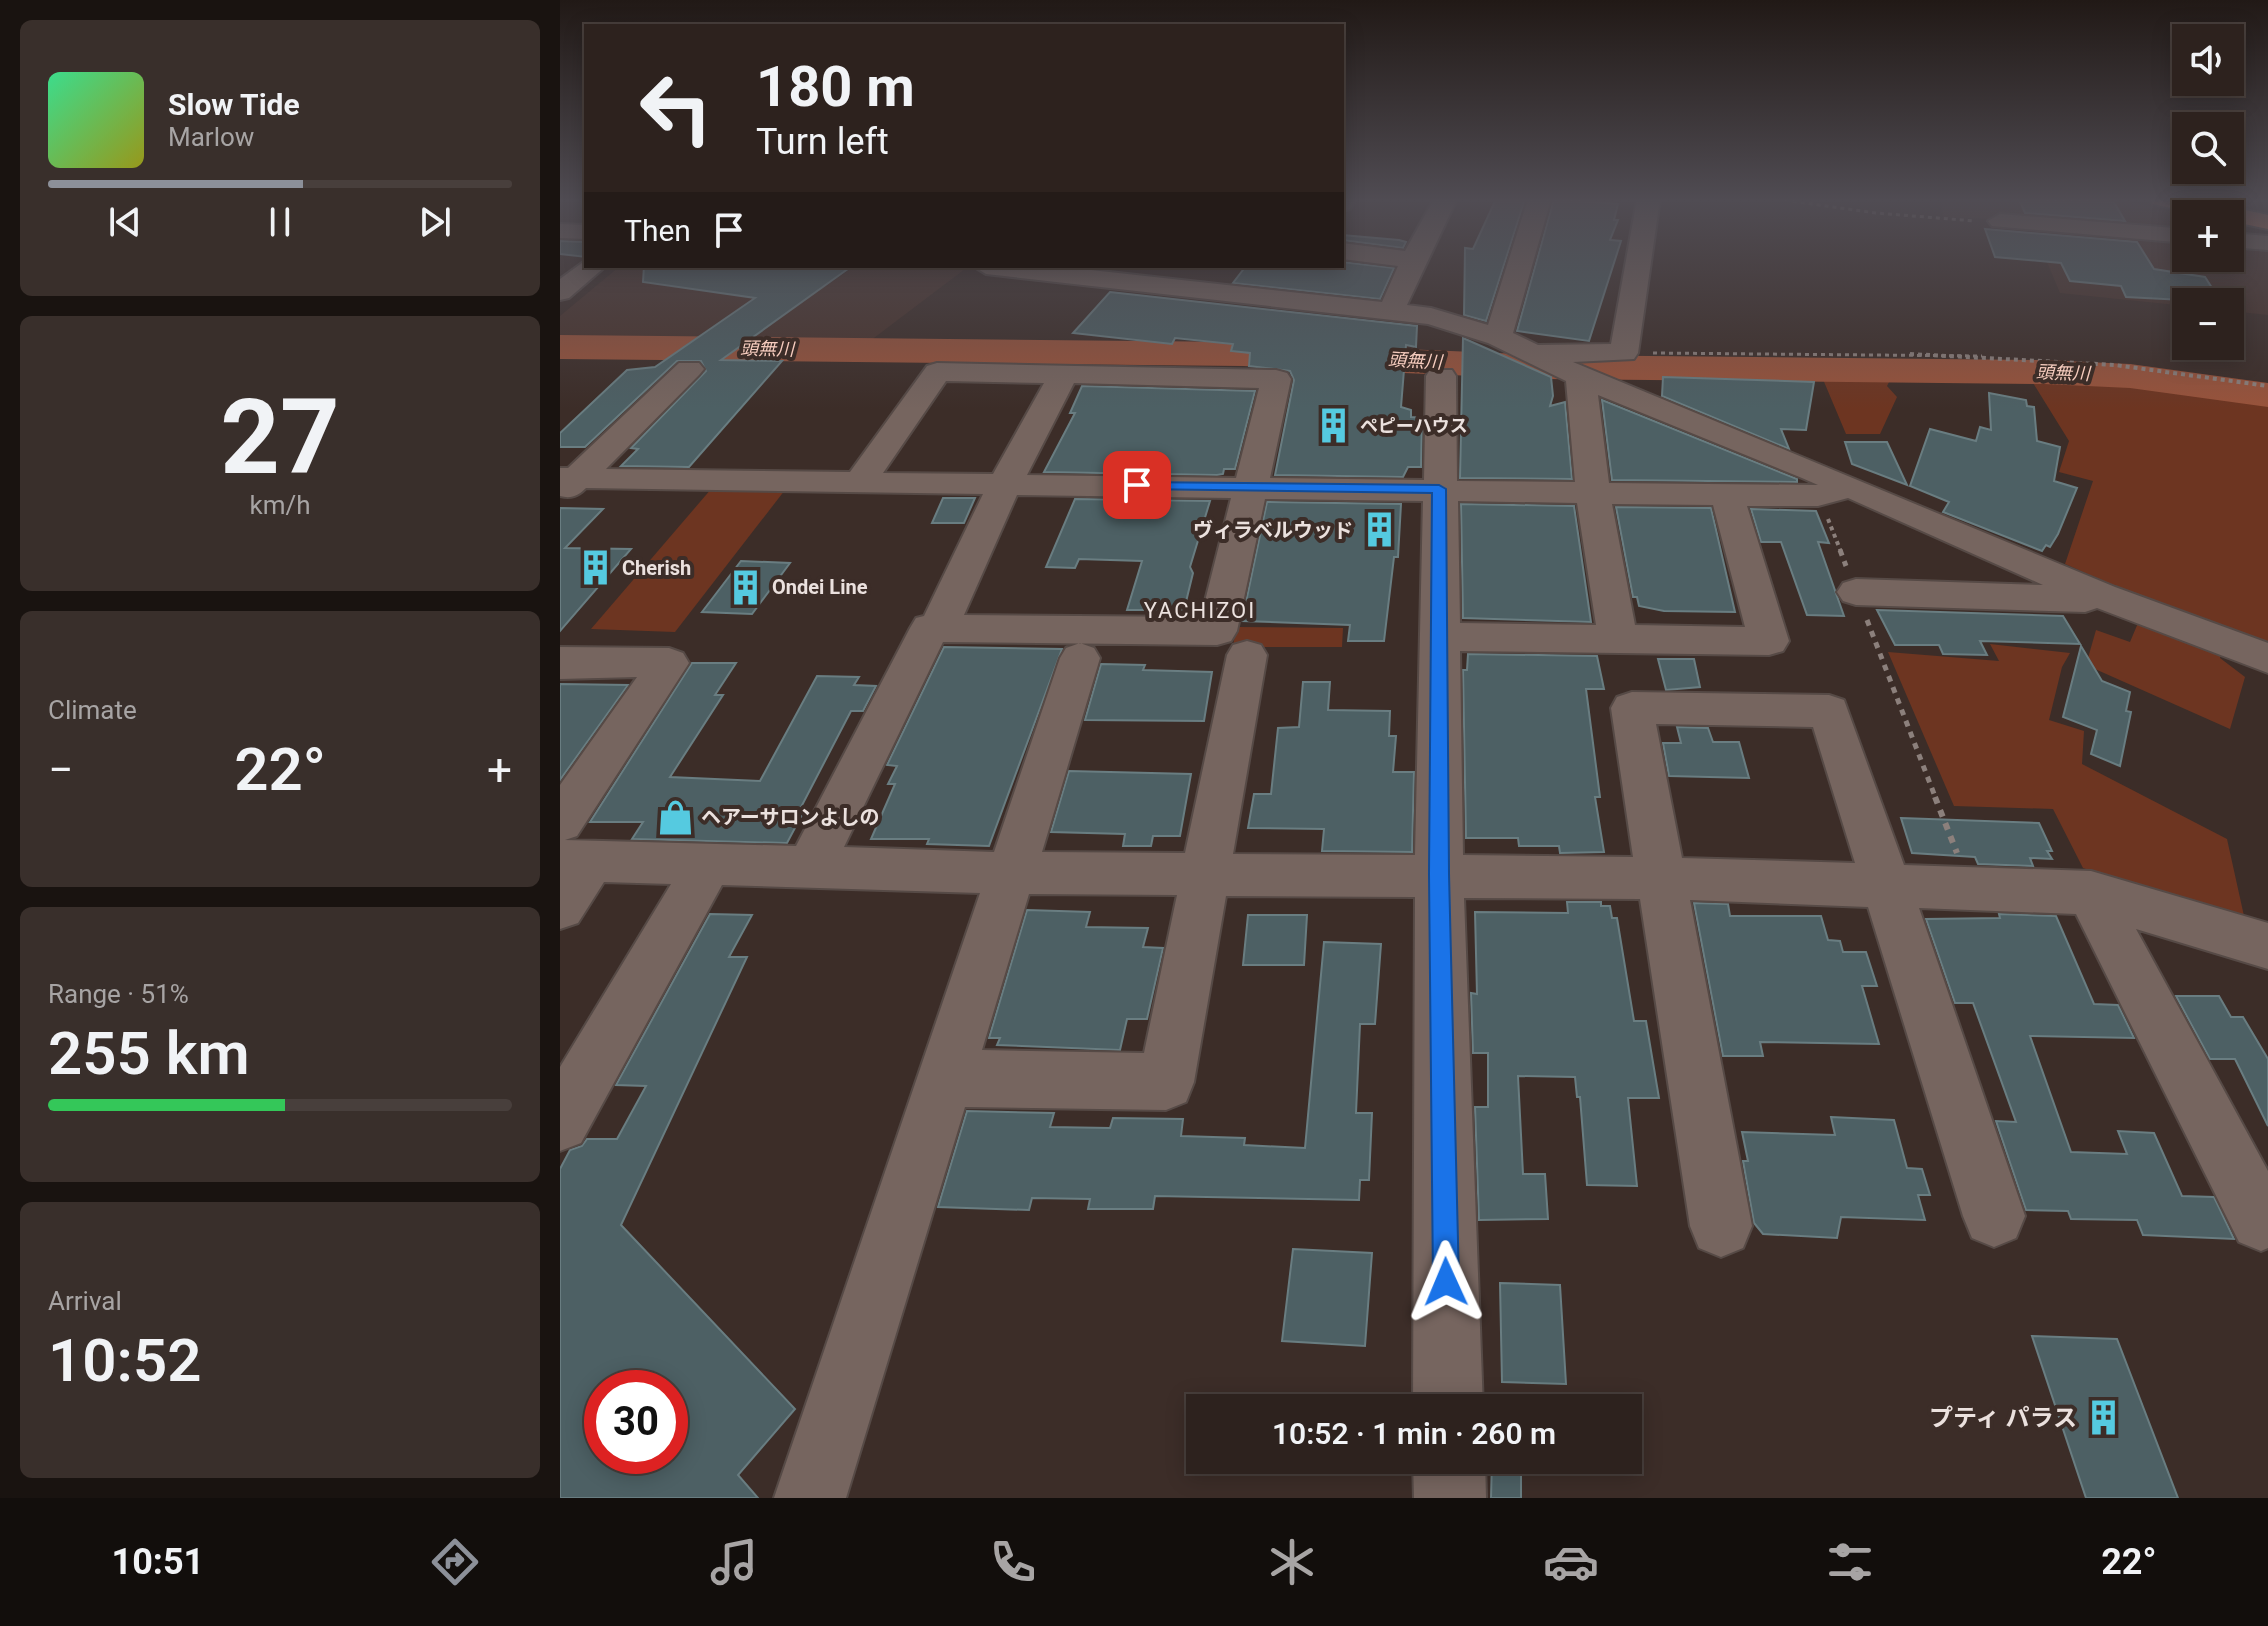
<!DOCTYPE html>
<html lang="en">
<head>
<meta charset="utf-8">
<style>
  :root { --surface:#2d221e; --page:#392f2b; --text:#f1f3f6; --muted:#a7a4a4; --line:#483f3c; --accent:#8c9099 }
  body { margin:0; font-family:Roboto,"Noto Sans JP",sans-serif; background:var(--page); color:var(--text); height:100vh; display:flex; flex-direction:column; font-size:30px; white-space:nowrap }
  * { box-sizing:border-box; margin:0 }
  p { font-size:26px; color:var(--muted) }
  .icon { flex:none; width:44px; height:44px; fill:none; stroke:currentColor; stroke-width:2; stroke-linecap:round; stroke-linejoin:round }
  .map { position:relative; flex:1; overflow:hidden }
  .panel { display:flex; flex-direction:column; gap:20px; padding:20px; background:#191310; width:560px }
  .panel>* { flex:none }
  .banner { position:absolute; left:24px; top:24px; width:760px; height:244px; border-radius:0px; box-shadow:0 4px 20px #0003,0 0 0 2px var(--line); background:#2d221e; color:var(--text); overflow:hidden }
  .buttons { position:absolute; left:1612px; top:24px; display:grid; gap:16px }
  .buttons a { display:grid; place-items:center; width:72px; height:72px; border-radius:0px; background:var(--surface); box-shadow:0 4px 20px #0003,0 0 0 2px var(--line); font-size:40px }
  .speed { position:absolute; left:24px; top:1370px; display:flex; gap:16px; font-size:40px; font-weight:700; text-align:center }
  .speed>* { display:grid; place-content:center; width:104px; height:104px; border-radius:50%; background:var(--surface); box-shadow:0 4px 20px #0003,0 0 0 2px var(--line); line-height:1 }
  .speed .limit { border:12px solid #d22; background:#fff; color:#111 }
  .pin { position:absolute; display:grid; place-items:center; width:68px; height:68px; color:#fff; margin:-34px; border-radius:16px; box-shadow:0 4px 12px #0006 }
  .me { position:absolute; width:88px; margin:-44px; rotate:359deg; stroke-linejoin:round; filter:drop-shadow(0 0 6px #0008) }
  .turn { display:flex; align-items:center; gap:28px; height:168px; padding:0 40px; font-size:36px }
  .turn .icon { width:104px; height:104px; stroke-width:2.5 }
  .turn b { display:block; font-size:56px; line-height:68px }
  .then { display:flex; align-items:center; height:76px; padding:0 40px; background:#0003; gap:16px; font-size:30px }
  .big { font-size:60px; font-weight:600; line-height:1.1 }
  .panel .tile { flex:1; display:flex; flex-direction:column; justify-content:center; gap:12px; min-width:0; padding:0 28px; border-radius:12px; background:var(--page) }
  .panel .dial { align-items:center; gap:0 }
  .dial b { font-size:104px; line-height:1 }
  .song { display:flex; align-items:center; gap:24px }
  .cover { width:96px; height:96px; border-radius:12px; background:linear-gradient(135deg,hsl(150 70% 55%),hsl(60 70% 35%)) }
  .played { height:8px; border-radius:4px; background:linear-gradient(90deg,var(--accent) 55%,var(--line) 55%) }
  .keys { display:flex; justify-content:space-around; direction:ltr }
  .heat { display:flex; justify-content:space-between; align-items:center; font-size:44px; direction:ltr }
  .charge { height:12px; border-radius:6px; background:linear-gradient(90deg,#34c759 51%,var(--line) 0) }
  .trip { position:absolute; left:626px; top:1394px; width:456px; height:80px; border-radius:0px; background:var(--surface); box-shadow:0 4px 20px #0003,0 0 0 2px var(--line); font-weight:600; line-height:80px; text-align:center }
  .tab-bar { display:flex; height:128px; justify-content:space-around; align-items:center; background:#120e0c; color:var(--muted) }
  .tab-bar .icon { width:56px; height:56px }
  .tab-bar .on { color:var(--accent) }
  .tab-bar b { font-size:36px; color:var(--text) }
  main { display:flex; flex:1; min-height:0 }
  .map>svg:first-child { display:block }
  .built { fill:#49332c }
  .green { fill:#6d3521 }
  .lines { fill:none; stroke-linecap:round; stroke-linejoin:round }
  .river { fill:#98533b; fill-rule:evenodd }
  .building { fill:#4d6064; stroke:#697d81; stroke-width:2; fill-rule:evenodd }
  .minor-casing { stroke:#564a46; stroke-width:4 }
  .highway-casing { stroke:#564a46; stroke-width:4 }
  .path-far3 { stroke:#8c807c; stroke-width:3; stroke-dasharray:4 4; stroke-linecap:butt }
  .path-far2 { stroke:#8c807c; stroke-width:4; stroke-dasharray:4 4; stroke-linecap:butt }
  .path-far1 { stroke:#8c807c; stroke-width:5; stroke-dasharray:6 6; stroke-linecap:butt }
  .path { stroke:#8c807c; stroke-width:6; stroke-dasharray:7 7; stroke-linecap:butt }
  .minor { fill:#76655f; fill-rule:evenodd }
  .highway { fill:#c87457; fill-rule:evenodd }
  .route { fill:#1a73e8; stroke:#114b97; stroke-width:2 }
  .labels { text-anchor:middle; stroke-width:8; stroke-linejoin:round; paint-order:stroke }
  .far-water-label { font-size:18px; font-style:italic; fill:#f6ccbe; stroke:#3c2d28 }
  .far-poi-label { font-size:18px; font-weight:bold; fill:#ebe1de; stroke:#3c2d28; text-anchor:start }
  .poi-label { font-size:20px; font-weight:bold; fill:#ebe1de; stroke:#3c2d28; text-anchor:start }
  .neighbourhood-label { font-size:22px; letter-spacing:2px; fill:#ebe1de; stroke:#3c2d28 }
  .near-poi-label { font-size:24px; font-weight:bold; fill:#ebe1de; stroke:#3c2d28; text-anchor:end }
</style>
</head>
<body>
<main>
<section class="panel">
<div class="tile">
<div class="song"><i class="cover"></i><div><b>Slow Tide</b><p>Marlow</p></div></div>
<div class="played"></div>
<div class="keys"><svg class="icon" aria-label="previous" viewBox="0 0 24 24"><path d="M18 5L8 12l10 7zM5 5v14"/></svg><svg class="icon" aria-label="pause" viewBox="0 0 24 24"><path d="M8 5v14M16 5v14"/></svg><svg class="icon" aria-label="next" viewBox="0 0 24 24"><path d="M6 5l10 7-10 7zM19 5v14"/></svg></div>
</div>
<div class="tile dial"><b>27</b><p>km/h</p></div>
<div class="tile"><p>Climate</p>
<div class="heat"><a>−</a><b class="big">22°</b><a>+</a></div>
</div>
<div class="tile"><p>Range · 51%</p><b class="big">255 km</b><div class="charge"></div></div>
<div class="tile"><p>Arrival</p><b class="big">10:52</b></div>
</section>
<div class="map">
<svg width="1708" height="1498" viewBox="0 0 1708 1498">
  <rect width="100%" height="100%" fill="#3c2d28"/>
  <!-- built -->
  <g class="built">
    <polygon points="1381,199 1558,199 1627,214 1626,233 1431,216 1431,219 1383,217"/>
    <polygon points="1485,227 1626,239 1626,258 1670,258 1670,243 1708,249 1708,315 1670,311 1670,302 1626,302 1626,306 1500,293 1481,248 1491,243"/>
    <polygon points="60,266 111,273 117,269 266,286 295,266 405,269 306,344 0,341 0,316"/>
  </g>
  <!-- green -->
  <g class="green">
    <polygon points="1332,376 1327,386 1337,397 1320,434 1286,434 1262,377"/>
    <polygon points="1470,378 1556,380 1708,403 1708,644 1598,605 1505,564 1533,481 1499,472 1509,441"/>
    <polygon points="152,488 225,490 115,632 31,629"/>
    <polygon points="1578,623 1662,650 1660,658 1685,677 1670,729 1526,665 1536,630 1570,642"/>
    <polygon points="676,627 783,628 782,647 673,647"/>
    <polygon points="1430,644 1510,653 1502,667 1489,720 1524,731 1522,764 1667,839 1686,925 1523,868 1493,809 1394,806 1328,652 1439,661"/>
  </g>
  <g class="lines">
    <!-- river -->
    <polygon class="river" points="0,335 683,342 986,355 1484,360 1570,364 1708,383 1708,407 1570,388 1484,384 986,379 683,366 0,359"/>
  </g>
  <!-- building -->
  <g class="building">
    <polygon points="936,199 965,199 926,321 904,315 905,248 913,249"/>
    <polygon points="994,199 1058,204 1054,220 1058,220 1050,240 1061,241 1029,341 957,331"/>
    <polygon points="1459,199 1554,202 1565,221 1465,213"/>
    <polygon points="1425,229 1577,242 1594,269 1645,277 1661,302 1566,297 1561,286 1510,281 1501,263 1435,257"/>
    <polygon points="782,235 839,240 846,242 843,248 782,240"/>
    <polygon points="0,241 26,242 26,257 0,254"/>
    <polygon points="782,262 834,268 820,299 673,283 686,266 782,266"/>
    <polygon points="84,266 292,266 161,360 222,361 129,467 61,466 78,449 71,448 146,371 141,361 117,361 25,447 0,447 0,433 67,370 95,367 195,298 83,282"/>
    <polygon points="550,292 857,326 856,347 846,345 841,407 851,410 851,417 862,418 861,467 848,467 843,477 715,475 734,380 730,371 689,366 690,353 671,351 673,344 615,338 612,344 513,333"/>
    <polygon points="903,338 991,377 993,396 990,406 1005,402 1012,479 900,478"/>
    <polygon points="1103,377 1254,382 1246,430 1221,429 1229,449 1102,396"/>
    <polygon points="522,386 695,391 675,469 664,469 663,474 657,475 484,472 515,413 510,413"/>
    <polygon points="1429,393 1466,400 1467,406 1474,407 1477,441 1500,447 1494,481 1517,488 1498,534 1490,547 1486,545 1482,551 1383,512 1389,502 1350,486 1370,429 1416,441 1420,427 1431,430"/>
    <polygon points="1042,400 1237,479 1237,482 1052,480"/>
    <polygon points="1285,442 1327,442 1347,485 1292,464"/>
    <polygon points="383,498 415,498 404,523 372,523"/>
    <polygon points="515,499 650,501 630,567 633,573 624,610 567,610 582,561 519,559 515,568 486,567"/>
    <polygon points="707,502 841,504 838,557 834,557 824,641 788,641 790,625 682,621"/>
    <polygon points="901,504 1014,506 1031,622 903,618"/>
    <polygon points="1056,507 1151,508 1175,612 1104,611 1079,606 1077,597 1073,597"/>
    <polygon points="0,508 43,509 5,548 71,549 0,631"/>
    <polygon points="1191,509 1256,511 1269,543 1258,542 1284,616 1247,615 1221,542 1201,542"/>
    <polygon points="181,561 230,563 192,614 142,612"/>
    <polygon points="1317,610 1503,616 1520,644 1420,641 1427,655 1383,654 1379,645 1335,645"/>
    <polygon points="1521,646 1542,681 1570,692 1566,711 1571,712 1560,766 1531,754 1537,730 1503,717"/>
    <polygon points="384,647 502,649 429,846 367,844 369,839 311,839 335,784 328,784 337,766 327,765"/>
    <polygon points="908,654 1037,656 1044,689 1026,689 1040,797 1035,797 1044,852 1000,853 999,846 959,846 958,838 906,838 903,670 907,670"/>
    <polygon points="1098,659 1134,659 1140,687 1106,690"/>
    <polygon points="132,663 176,663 155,695 163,695 110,777 200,781 257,676 299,677 294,685 316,686 303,711 291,711 239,811 244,811 227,843 72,839 83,822 30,822"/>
    <polygon points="541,664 585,665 583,670 652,672 644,721 525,720"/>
    <polygon points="743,682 770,682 768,710 830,711 829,736 836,736 833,772 854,772 852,852 762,851 764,829 688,828 694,794 711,794 718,728 739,727"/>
    <polygon points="0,684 68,685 0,780"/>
    <polygon points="1117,727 1148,728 1153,742 1179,742 1189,778 1109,776 1103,743 1121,743"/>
    <polygon points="509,771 631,774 620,836 593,836 591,846 563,846 565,834 491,832"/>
    <polygon points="1341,818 1479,823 1492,851 1487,851 1492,859 1470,858 1473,866 1418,864 1415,857 1352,853"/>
    <polygon points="1007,902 1041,902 1041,906 1050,906 1052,918 1057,918 1074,1021 1086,1021 1099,1098 1068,1098 1077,1186 1027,1185 1020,1097 1017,1097 1015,1077 958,1076 963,1174 985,1174 988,1219 919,1220 915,1107 928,1107 928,1053 913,1053 911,993 917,994 915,912 1008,913"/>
    <polygon points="1134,903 1168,904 1170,916 1261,916 1268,940 1280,941 1283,952 1306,952 1317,986 1302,986 1319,1044 1200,1042 1203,1056 1163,1056"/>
    <polygon points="467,910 530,912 526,927 588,928 583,947 603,948 587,1019 567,1019 560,1050 437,1045 440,1038 429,1038"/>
    <path d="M150,914l42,1 -23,42h18l-126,268 174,184 -57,66 20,23h-198v-329l10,-19 12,-4 5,-7h30l29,-53 -30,-1zM42,1388h68v68h-68z"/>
    <polygon points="1439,914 1496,916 1534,1004 1558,1005 1574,1038 1470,1036 1511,1152 1567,1154 1558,1131 1594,1133 1622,1196 1654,1197 1674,1239 1583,1235 1577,1220 1511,1219 1508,1211 1466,1210 1436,1121 1456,1122 1413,1003 1395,1003 1366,919 1440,918"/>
    <polygon points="688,915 747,915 744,965 683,965"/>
    <polygon points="764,942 821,944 815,1024 800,1024 796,1113 812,1113 809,1180 800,1180 799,1200 595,1196 593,1209 528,1209 530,1199 472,1198 469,1210 378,1207 407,1111 494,1113 490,1127 550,1128 553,1118 623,1119 621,1136 685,1138 684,1145 745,1148"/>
    <polygon points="1616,996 1659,996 1671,1017 1683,1017 1708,1059 1708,1126 1675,1059 1650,1059"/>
    <polygon points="1271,1117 1334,1120 1347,1168 1362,1169 1370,1195 1358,1195 1365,1220 1281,1217 1277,1238 1203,1234 1194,1223 1183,1161 1188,1161 1182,1132 1275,1135"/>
    <polygon points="733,1249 812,1253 805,1346 722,1341"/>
    <polygon points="940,1283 1000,1285 1006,1384 942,1382"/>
    <polygon points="1472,1336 1557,1339 1618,1498 1526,1498"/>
    <polygon points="932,1460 961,1462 961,1498 931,1498"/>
  </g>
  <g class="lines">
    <defs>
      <g id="minor">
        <polygon points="782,199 796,199 790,209 782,211"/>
        <path d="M874,199h23l-50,106 24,3 57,17 40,-126h23l-38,134 25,12 73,-1 26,-145h23l-22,154 -4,6 -61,3 542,225 153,56v30l-171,-65 -12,4 -229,-7 -13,-4 -6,-9 6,-9 13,-4 187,6 -195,-87 -30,8h-71l42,135 -6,10 -14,4 -309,-4 3,204 170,2 -22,-149 6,-11 15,-5 197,3 15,5 60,165 187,6 177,52v46l-132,-40 132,242v77l-7,3 -22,-9 -163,-328 -157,-6 106,308 -9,22 -22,9 -22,-9 -9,-22 -95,-309 -178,-7 62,326 -9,22 -22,9 -22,-9 -9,-22 -50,-327 -176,-1 19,510h-70l2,-511 -189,-1 -32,186 -8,20 -20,8 -201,-3 -119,391h-72l206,-605 -258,-8 -141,258 -21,8v-84l111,-183 -67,-2 -26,41 -18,6v-144l77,-108 -77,2v-32l109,1 14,5 6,10 -112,173 -12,4 231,6 114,-218 6,-10 8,-2 59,-122 -397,-6c-8,8 -15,11 -26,8v-28h8l111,-105h20l5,6 -5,6 -93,94 244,3 77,-106 10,-3 339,7 11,3 4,6 -21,99 154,2 2,-104 4,-6h22l4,6 1,105 118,1 -9,-101 -78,-38 -60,-19 -442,-50 -13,-8h82l327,36 16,-36 -56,-7v-16l63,8zM386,381l98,2 -51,91 -110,-1zM514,383l185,5 -23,90 -209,-3zM1038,395l204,83 16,7 -209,-2zM457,495l214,3 -30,119 -237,-2zM705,499l158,2 -8,354 -182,-1 34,-199 -6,-10 -14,-4 -14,4 -6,10 -42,198 -143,-1 58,-194 -6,-10 -14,-5 -14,5 -6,10 -66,194 -150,-5 99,-205 274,3 14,-4 6,-10zM898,501l119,2 19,122 -136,-2zM1052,504l101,1 32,122 -110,-2zM1096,724l157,3 42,136 -173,-5zM469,894l148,1 -33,158 -162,-3z"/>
        <polygon points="1440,214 1626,229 1626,243 1432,226 1428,221"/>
        <polygon points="0,224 26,225 26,239 0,238"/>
        <polygon points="1670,233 1708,236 1708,250 1670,247"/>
        <polygon points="26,260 26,266 46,266 9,298 0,300 0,279"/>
        <polygon points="853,1460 925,1460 926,1498 854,1498"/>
      </g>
      <polygon id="highway" points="1590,199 1635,199 1708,215 1708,229 1670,221 1670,214 1638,214 1593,204"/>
    </defs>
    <!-- minor casing -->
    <use href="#minor" class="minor-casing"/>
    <!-- highway casing -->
    <use href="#highway" class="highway-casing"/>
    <!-- path-far3 -->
    <g class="path-far3">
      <polyline points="1217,199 1316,213 1415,221"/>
      <polyline points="1093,353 1422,356"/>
    </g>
    <!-- path-far2 -->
    <g class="path-far2">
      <polyline points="1350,354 1555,365 1708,386"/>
      <polyline points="1268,519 1281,552"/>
    </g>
    <!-- path-far1 -->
    <g class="path-far1">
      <polyline points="1280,550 1286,566"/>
      <polyline points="1307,620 1376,799"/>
    </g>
    <!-- path -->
    <polyline class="path" points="1375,797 1397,853"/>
    <!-- minor -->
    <use href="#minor" class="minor"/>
    <!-- highway -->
    <use href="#highway" class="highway"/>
  </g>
  <!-- sky -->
  <linearGradient id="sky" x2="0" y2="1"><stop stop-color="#211916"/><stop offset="0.49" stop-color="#504c53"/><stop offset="1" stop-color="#504c53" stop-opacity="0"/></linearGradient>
  <rect width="1708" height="409" fill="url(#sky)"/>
  <!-- route -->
  <polygon class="route" points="572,482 879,485 886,489 889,874 899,1282 895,1292 886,1296 877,1292 873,1282 869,874 872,493 577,489 570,485"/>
  <!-- icons -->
  <defs>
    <symbol id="building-bare" viewBox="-9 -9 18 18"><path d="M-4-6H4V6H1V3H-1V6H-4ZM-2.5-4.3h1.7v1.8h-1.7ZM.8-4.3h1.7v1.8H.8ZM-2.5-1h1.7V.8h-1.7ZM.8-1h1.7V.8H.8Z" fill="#55cae0" stroke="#3c2d28" stroke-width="2.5" paint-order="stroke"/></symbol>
    <symbol id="shop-bare" viewBox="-9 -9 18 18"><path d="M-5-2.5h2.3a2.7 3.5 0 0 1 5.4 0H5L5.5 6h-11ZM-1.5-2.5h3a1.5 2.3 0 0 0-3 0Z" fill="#55cae0" stroke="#3c2d28" stroke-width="2.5" paint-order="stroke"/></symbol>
  </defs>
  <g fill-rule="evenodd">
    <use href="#building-bare" x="748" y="400" width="51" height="51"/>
    <use href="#building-bare" x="794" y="504" width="51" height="51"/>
    <use href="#building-bare" x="10" y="542" width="51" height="51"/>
    <use href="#building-bare" x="160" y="562" width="51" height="51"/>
    <use href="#shop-bare" x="90" y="792" width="51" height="51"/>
    <use href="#building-bare" x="1518" y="1392" width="51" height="51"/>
  </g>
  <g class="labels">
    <!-- far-water labels -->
    <g class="far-water-label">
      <text transform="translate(207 349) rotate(1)" y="6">頭無川</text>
      <text transform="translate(855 361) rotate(3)" y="6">頭無川</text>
      <text transform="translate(1503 373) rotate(2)" y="6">頭無川</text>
    </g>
    <!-- far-poi labels -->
    <g class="far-poi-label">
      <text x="800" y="432">ペピーハウス</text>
    </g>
    <!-- poi labels -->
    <g class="poi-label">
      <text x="793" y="537" text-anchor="end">ヴィラベルウッド</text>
      <text x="62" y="575">Cherish</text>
      <text x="212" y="594">Ondei Line</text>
      <text x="141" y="824">ヘアーサロンよしの</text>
    </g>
    <!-- neighbourhood labels -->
    <g class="neighbourhood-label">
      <text x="640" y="618">YACHIZOI</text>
    </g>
    <!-- near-poi labels -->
    <g class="near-poi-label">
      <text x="1517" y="1426">プティ パラス</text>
    </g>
  </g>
</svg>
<div class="buttons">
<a><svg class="icon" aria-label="sound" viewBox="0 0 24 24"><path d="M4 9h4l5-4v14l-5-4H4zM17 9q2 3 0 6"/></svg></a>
<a><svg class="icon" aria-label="search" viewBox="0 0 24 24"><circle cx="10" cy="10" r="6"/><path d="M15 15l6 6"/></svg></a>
<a>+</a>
<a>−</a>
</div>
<div class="speed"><div class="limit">30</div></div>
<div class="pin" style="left:577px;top:485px;background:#d93025"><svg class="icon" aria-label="arrive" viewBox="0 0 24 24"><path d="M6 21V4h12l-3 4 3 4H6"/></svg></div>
<svg class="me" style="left:886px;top:1282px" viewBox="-20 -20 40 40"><path d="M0-17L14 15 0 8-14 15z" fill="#1a73e8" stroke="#fff" stroke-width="4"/></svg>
<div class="trip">10:52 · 1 min · 260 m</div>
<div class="banner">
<div class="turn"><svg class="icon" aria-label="left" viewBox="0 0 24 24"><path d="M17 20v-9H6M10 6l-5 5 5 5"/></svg><div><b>180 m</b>Turn left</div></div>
<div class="then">Then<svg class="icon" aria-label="arrive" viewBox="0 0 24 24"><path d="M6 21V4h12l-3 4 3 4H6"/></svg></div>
</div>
</div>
</main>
<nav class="tab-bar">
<b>10:51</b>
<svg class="icon on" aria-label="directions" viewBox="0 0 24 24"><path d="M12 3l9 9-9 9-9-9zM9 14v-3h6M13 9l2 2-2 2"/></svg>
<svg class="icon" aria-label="music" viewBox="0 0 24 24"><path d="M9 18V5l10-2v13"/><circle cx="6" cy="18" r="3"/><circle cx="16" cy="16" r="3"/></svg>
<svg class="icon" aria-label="phone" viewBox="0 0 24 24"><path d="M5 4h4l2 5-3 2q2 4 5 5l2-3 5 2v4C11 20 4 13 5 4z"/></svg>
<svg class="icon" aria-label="climate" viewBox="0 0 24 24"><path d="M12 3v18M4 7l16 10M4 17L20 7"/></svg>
<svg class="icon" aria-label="car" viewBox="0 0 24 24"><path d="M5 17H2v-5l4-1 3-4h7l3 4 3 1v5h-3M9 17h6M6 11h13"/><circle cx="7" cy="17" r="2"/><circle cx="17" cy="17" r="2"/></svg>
<svg class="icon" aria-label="filters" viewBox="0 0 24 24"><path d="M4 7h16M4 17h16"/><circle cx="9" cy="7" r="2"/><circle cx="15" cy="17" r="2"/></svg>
<b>22°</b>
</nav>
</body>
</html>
